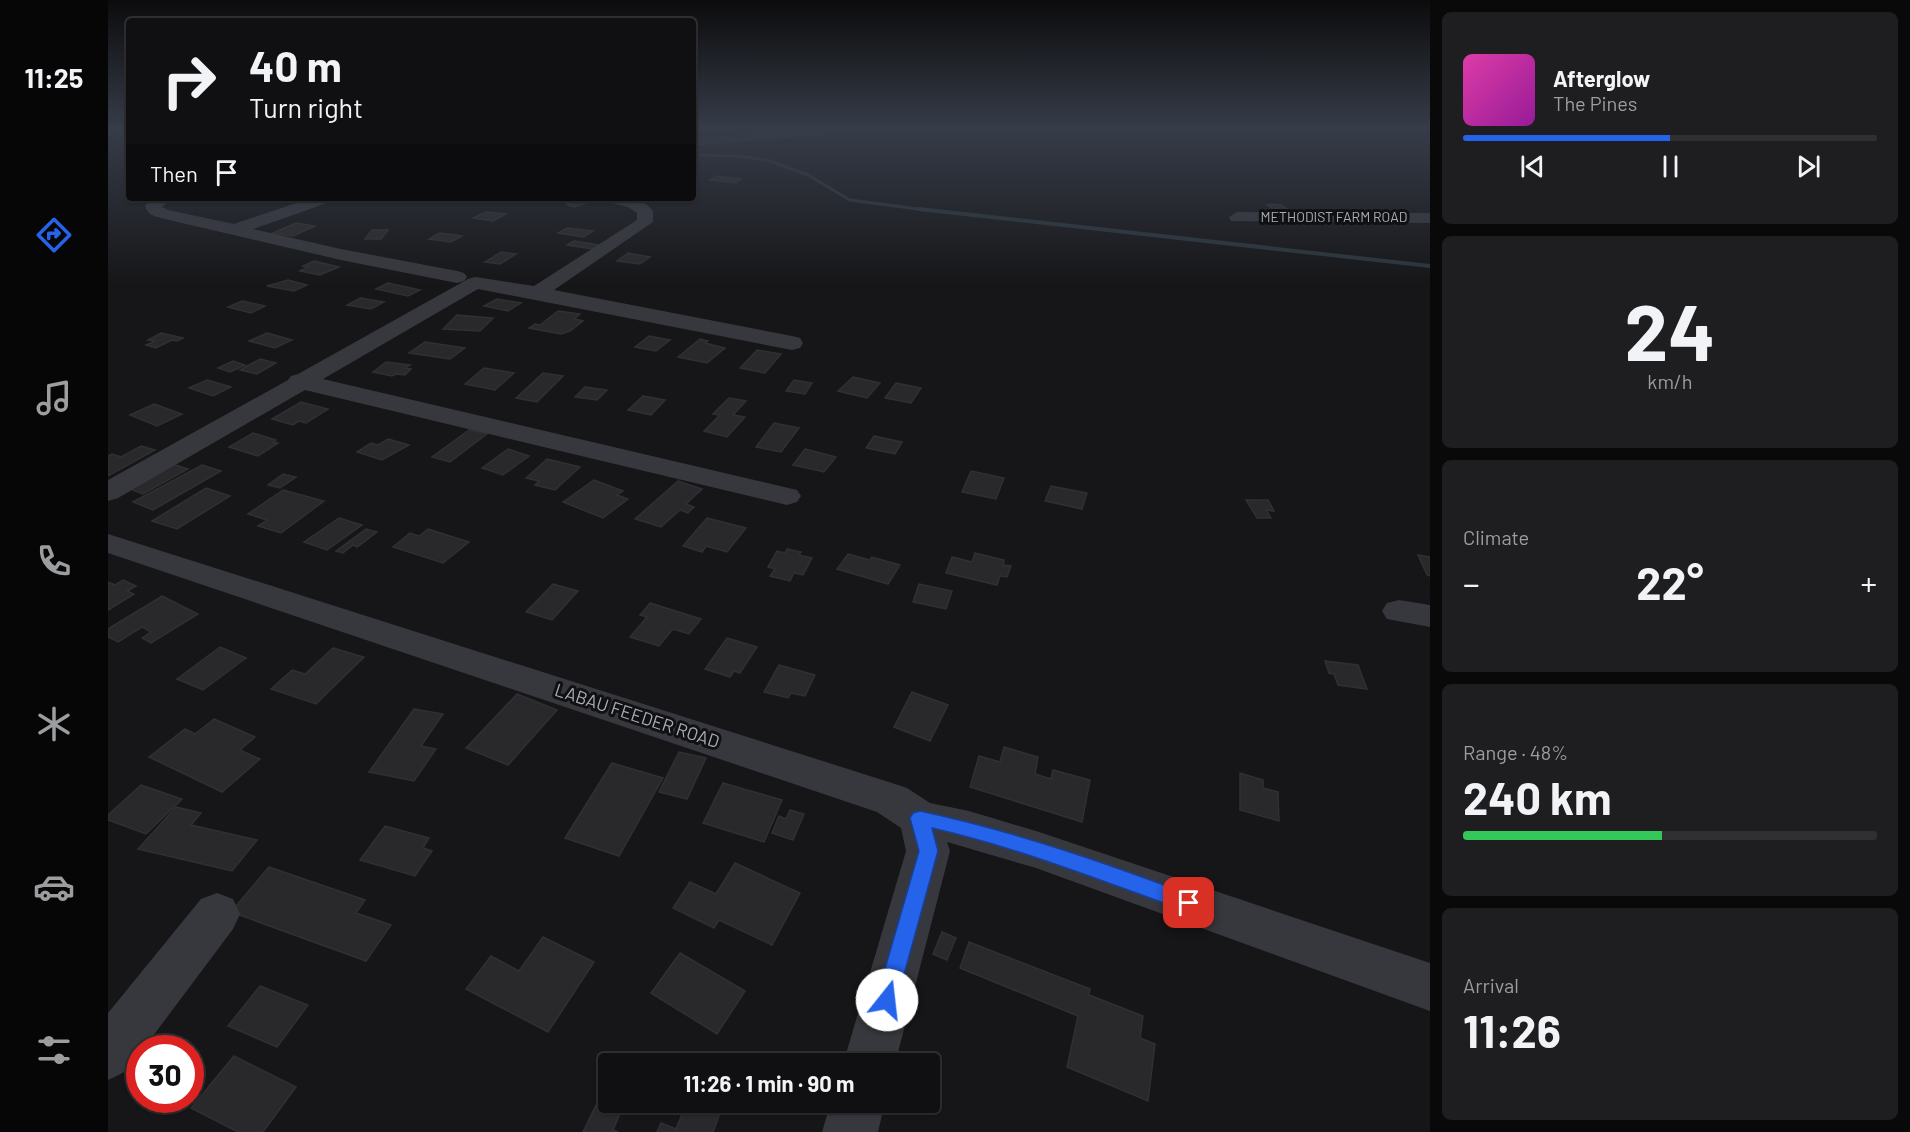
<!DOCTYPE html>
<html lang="en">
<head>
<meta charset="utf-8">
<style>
  :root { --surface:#101012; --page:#1e1e20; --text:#f1f3f6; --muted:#9c9d9f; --line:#303032; --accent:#2563eb }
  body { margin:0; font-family:Barlow,sans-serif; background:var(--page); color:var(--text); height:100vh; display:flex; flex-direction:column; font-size:22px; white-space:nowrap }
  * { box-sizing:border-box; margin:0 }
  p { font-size:20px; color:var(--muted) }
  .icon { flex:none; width:33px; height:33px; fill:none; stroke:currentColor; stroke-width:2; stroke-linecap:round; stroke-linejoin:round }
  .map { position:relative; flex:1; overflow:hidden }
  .drawer { display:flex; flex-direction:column; gap:12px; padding:12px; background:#09090a; width:480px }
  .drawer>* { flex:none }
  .top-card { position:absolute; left:18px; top:18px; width:570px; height:183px; border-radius:6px; box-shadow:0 2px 4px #0004,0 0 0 2px var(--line); background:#101012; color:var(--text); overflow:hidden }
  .speed { position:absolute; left:18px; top:1035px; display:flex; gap:12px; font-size:30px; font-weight:700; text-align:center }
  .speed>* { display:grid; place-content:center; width:78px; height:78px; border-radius:50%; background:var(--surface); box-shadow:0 2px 4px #0004,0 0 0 2px var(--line); line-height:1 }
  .speed .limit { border:9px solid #d22; background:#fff; color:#111 }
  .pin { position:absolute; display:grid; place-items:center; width:51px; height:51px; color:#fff; margin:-26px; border-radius:12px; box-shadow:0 3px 9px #0006 }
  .me { position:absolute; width:66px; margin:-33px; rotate:16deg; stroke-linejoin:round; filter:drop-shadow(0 0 4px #0008) }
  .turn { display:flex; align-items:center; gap:21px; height:126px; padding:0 24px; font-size:27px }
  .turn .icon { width:78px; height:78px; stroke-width:2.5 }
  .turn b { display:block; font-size:42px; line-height:51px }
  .then { display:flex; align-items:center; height:57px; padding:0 24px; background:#0003; gap:12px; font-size:22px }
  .big { font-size:45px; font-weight:700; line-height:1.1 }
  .drawer .card { flex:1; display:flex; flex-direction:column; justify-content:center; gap:9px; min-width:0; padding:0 21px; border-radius:9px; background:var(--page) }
  .drawer .dial { align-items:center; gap:0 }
  .dial b { font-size:78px; line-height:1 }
  .song { display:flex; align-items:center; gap:18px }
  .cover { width:72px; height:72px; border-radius:9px; background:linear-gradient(135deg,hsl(320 70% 55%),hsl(300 70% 35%)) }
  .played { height:6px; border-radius:3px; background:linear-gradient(90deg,var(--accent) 50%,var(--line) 50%) }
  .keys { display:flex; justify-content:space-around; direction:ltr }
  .heat { display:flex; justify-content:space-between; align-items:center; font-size:33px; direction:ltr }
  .charge { height:9px; border-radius:4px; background:linear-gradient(90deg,#34c759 48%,var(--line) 0) }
  .trip { position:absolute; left:490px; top:1053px; width:342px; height:60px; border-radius:6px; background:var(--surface); box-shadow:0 2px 4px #0004,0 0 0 2px var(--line); font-weight:700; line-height:60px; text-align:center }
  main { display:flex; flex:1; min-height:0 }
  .menu { display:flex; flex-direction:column; width:108px; justify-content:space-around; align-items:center; background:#060607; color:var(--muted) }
  .menu .icon { width:42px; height:42px }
  .menu .current { color:var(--accent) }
  .menu b { font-size:27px; color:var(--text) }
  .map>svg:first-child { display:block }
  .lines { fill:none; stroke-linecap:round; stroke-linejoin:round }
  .stream-far1 { stroke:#2c353c; stroke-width:3 }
  .stream { stroke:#2c353c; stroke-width:4 }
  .building { fill:#29292c; stroke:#303034; stroke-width:1.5 }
  .minor { fill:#37383d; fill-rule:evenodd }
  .route { fill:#2563eb; stroke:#184099; stroke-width:1.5 }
  .labels { text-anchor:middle; stroke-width:6; stroke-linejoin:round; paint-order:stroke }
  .far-street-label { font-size:14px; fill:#a8adb8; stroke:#111113 }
  .near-street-label { font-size:18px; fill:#a8adb8; stroke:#111113 }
</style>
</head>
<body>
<main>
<nav class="menu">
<b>11:25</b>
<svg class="icon current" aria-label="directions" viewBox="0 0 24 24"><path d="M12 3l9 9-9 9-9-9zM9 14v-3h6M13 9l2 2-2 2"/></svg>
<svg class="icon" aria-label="music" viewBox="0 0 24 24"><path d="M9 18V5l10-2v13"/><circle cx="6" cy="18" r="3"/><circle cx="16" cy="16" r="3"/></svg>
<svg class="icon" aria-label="phone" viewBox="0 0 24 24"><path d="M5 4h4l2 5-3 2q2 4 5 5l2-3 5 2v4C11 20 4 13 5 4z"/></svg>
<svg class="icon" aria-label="climate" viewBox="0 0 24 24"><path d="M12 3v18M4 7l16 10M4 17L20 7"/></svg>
<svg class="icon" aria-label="car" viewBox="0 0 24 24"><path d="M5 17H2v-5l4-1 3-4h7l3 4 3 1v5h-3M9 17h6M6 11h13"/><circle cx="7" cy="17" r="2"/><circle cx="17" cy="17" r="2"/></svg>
<svg class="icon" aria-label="filters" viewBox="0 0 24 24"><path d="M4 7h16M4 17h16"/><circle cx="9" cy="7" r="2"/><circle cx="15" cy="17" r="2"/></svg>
</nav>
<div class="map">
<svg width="1322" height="1132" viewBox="0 0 1322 1132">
  <rect width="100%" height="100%" fill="#161618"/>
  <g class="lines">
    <!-- stream-far1 -->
    <polyline class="stream-far1" points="585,155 628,156 659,160 700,175 742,200 825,211"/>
    <!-- stream -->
    <polyline class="stream" points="811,209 1322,266"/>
  </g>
  <!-- building -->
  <g class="building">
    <polygon points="653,127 659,130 652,130 656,133 645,134 636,129"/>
    <polygon points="609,176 633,179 627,183 602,180"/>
    <polygon points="464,200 481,202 467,207 459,205 463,204 458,203"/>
    <polygon points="1161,204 1173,205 1181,210 1165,209 1159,205 1163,205"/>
    <polygon points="378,212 398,214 385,221 365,218"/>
    <polygon points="188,223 207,226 185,236 165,233"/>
    <polygon points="459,228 485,231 476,237 450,233"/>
    <polygon points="264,230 280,230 273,239 257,239"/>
    <polygon points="332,233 354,236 343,242 321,239"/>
    <polygon points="466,241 491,245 485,249 459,245"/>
    <polygon points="393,252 408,254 392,264 377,262"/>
    <polygon points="520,253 542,257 532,264 509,261"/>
    <polygon points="206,261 231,267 212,275 192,271 200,267 195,266"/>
    <polygon points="180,280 199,285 186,291 159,286"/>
    <polygon points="280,283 312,290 300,296 268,289"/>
    <polygon points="252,298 276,302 263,309 239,305"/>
    <polygon points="389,299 413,303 400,311 376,306"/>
    <polygon points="134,301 157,306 143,313 120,307"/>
    <polygon points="450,311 472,314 466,319 475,321 462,331 453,334 421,328 427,324 432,325"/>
    <polygon points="349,315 385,318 372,331 335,329"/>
    <polygon points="53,333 75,338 69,341 64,340 48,348 38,345 47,341 40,340"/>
    <polygon points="159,333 184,340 167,348 141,341"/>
    <polygon points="541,336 562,340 548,351 527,347"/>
    <polygon points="592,339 600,341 597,343 617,348 599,363 570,357"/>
    <polygon points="317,342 357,348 342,359 301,353"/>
    <polygon points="649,350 673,354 657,373 632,368"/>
    <polygon points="152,359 168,363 149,374 132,370"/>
    <polygon points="125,361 137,365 122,372 110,368"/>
    <polygon points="278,362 302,365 297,368 303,369 297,375 288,374 284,376 265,372"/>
    <polygon points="376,368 406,373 387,390 357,384"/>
    <polygon points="435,373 455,376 429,402 408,398"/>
    <polygon points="745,377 772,383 759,398 730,391"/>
    <polygon points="99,380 123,387 105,396 81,388"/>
    <polygon points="686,380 704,383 697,394 678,391"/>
    <polygon points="788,383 813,388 803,403 777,398"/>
    <polygon points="477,387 499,390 489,400 467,397"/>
    <polygon points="535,396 557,400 543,415 520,410"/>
    <polygon points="621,398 638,401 625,415 637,417 619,437 596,431 612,415 605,414"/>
    <polygon points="193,402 220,409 198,423 191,421 185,425 164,419"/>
    <polygon points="46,404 74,414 49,426 22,415"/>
    <polygon points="666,423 691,428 673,452 648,447"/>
    <polygon points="361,430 379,434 342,462 324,457"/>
    <polygon points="145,433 168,440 165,442 170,443 150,456 121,447"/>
    <polygon points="766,436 794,442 787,454 758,448"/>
    <polygon points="280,439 301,445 274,460 249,452 263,443 270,445"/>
    <polygon points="33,446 47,450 0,476 0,456 4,454 13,457"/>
    <polygon points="400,449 421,456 395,475 374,468"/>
    <polygon points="697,449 728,457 716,472 685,465"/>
    <polygon points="439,459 472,467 447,490 427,485 431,481 418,478"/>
    <polygon points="64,464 80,469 35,494 19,488"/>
    <polygon points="94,465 113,471 45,510 25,502"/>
    <polygon points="863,471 896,478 888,499 854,492"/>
    <polygon points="175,474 188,477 172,488 160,485"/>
    <polygon points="486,480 515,491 509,495 520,499 495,518 455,502"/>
    <polygon points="570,481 594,489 578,504 586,507 580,513 572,510 553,527 527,519"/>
    <polygon points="943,486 979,493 974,509 937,501"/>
    <polygon points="98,488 122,496 69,529 44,521"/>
    <polygon points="175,490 216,501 173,533 150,526 159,520 140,514"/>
    <polygon points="1138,500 1160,500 1166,511 1158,510 1163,518 1149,518"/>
    <polygon points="231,518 254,525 219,550 196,542"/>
    <polygon points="599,518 638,528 619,552 598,546 594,552 575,546"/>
    <polygon points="258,529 269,532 249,547 245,545 235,553 228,551"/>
    <polygon points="320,529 361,542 335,563 285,547 302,533 311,536"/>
    <polygon points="679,549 693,552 691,555 704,558 695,575 686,573 682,581 662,576 667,569 660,567 669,551 677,553"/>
    <polygon points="867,553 896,560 895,565 903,566 899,577 892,576 889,585 838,573 844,557 864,562"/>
    <polygon points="740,554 762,560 764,557 792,565 780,584 729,569"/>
    <polygon points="1310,555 1322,557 1322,576 1319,575"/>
    <polygon points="15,580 28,586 19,591 26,594 0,610 0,582 7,585"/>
    <polygon points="445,584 470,591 444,620 418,612"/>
    <polygon points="811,584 844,591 838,609 805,602"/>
    <polygon points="54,596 90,614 43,643 34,638 43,632 34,627 10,642 0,637 0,629"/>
    <polygon points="542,603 593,619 581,634 565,629 551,646 522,637 539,617 532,615"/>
    <polygon points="619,638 649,647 632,673 626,671 622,677 597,669"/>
    <polygon points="112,647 138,658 95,690 69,679"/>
    <polygon points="225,648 256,657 208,704 163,689 184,670 197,674"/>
    <polygon points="1217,661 1250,665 1259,689 1230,685 1226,674 1221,673"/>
    <polygon points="671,665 707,675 697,696 683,693 680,698 656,692"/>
    <polygon points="804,692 840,705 822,741 786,727"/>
    <polygon points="409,694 449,710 400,765 358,748"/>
    <polygon points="306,709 335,714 313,746 328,749 306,781 261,772"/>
    <polygon points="106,719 147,737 132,750 152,759 114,792 41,757 77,729 87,734"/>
    <polygon points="896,747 930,757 927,774 943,779 945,770 982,780 974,822 862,787 871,756 892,762"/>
    <polygon points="571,752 598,758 579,799 551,792"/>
    <polygon points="504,763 555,778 511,856 457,838"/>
    <polygon points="1132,773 1155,780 1155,788 1170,792 1171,821 1132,810"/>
    <polygon points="615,783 674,800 656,842 595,823"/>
    <polygon points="33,785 74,799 38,834 0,820 0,815"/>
    <polygon points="68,807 93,813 83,825 149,840 124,871 30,849"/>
    <polygon points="682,810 696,814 685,840 664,833 671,816 678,819"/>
    <polygon points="277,826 321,838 315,848 324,851 307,876 252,860"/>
    <polygon points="627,863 692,893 664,945 611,920 606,928 565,908 582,882 608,894"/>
    <polygon points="161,867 257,900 248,913 283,925 258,961 123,912"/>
    <polygon points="834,932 848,938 839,960 825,954"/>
    <polygon points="435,937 486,962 440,1032 358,989 383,956 411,971"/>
    <polygon points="861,942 982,989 981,995 1035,1016 1032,1038 1047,1044 1040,1101 959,1067 970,1016 852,968"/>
    <polygon points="572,953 637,991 609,1034 543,993"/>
    <polygon points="152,986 200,1005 169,1047 120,1026"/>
    <polygon points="126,1056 188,1087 155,1132 130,1132 83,1108"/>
    <polygon points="492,1097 501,1102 515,1107 505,1130 510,1132 475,1132"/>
    <polygon points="579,1102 616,1102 605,1132 549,1132 553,1123 568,1129"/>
  </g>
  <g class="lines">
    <!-- minor -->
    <g class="minor">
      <polygon points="0,127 21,127 21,132 0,135"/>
      <polygon points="722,127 727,128 728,131 727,134 585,146 585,138"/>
      <path d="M45,198h19l-10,9 6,3 66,14 77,-26h17l-1,5 -74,26 88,20 116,22 7,2 3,4 -3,4 -7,2 -116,-23 -176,-41c-11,-3 -17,-3 -20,-14z"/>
      <path d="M494,198c18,0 39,-3 51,13v11l-99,68 238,46 8,2 3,5 -3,5 -8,2 -314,-61 -155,90 474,111 4,6 -4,6 -10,3 -482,-115 -187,108 -10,3v-21l180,-100 3,-4 7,-2 170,-95 7,-2 59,9 103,-66v-7l-9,-6 -24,-6z"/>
      <polygon points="1129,212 1322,213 1322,223 1123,221 1121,217"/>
      <polygon points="0,534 784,783 799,788 822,803 861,811 931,832 1322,963 1322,1011 928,868 839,842 842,851 787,1064 735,1064 798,851 793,828 769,812 0,553"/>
      <polygon points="1291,600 1322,605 1322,627 1279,619 1274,611 1279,603"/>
      <path d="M109,893l16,6 7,15 -7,15 -89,119h-4c0,18 -18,26 -32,32v-67l93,-114z"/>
      <polygon points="723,1102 777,1102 770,1132 714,1132"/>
    </g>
  </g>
  <!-- sky -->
  <linearGradient id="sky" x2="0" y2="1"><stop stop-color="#0c0c0d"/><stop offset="0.45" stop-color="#363c48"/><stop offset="1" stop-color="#363c48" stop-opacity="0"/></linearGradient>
  <rect width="1322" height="285" fill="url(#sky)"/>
  <!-- route -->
  <path class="route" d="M812,811c94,20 186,52 276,86l3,6 -3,6 -7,3c-85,-30 -169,-64 -257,-84l6,23 -41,149 -3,7 -7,3 -8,-3 -3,-7 43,-149 -9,-33 3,-5z"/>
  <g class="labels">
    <!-- far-street labels -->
    <g class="far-street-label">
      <text x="1226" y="222">METHODIST FARM ROAD</text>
    </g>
    <!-- near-street labels -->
    <g class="near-street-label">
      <text transform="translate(529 716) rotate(18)" y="6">LABAU FEEDER ROAD</text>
    </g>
  </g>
</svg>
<div class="speed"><div class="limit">30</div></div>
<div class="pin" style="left:1081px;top:903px;background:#d93025"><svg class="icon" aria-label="arrive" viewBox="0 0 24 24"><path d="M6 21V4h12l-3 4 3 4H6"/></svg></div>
<svg class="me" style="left:779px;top:1000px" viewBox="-20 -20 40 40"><circle r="19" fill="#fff"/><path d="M0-13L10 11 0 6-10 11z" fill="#2563eb"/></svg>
<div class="trip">11:26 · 1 min · 90 m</div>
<div class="top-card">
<div class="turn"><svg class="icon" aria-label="right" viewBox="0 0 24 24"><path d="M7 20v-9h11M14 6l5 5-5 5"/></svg><div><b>40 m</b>Turn right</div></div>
<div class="then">Then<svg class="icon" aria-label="arrive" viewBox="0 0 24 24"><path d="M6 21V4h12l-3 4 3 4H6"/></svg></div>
</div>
</div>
<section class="drawer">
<div class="card">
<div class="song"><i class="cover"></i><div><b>Afterglow</b><p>The Pines</p></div></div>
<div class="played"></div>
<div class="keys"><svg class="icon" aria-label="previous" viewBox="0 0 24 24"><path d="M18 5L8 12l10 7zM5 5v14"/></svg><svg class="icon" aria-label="pause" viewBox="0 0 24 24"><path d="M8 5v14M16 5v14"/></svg><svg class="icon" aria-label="next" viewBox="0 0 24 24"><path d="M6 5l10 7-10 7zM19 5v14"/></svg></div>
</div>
<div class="card dial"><b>24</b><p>km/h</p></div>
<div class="card"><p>Climate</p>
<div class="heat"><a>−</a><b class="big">22°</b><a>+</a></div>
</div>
<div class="card"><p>Range · 48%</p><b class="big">240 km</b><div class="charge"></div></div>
<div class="card"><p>Arrival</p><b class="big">11:26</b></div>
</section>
</main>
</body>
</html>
